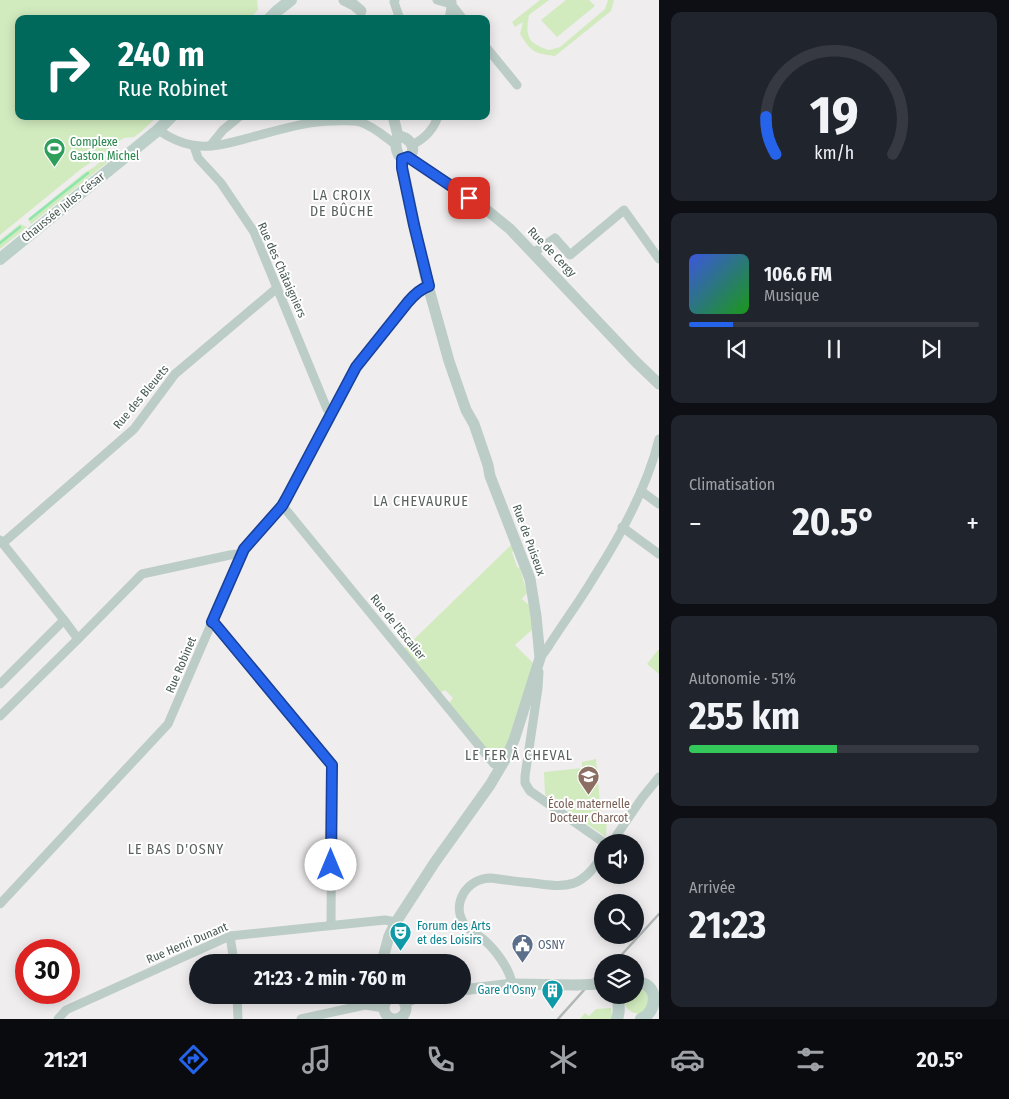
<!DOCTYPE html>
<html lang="fr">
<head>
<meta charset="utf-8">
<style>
  :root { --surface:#171b24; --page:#20242c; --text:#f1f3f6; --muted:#9ea1a6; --line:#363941; --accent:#2563eb }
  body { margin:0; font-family:"Fira Sans Condensed",sans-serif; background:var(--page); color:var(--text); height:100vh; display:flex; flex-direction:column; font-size:19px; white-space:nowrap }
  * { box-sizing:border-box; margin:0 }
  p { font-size:16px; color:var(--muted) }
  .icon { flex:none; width:28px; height:28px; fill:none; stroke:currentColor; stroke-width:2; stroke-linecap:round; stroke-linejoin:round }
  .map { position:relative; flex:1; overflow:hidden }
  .sheet { display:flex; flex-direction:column; gap:12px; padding:12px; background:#0d0f14; width:350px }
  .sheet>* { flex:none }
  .hud { position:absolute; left:15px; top:15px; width:475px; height:105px; border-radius:10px; box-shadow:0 2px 12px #0003; background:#00695c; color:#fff; overflow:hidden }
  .fabs { position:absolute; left:594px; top:834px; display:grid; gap:10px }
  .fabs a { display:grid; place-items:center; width:50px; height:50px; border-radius:50%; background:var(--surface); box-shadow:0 2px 12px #0003; font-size:25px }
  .speed { position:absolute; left:15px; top:939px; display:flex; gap:10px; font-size:25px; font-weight:700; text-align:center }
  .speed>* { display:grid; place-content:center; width:65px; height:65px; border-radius:50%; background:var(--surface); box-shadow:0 2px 12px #0003; line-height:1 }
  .speed .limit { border:8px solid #d22; background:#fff; color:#111 }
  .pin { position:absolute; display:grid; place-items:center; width:42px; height:42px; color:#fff; margin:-21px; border-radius:10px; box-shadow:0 2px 8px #0006 }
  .me { position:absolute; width:55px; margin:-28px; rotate:0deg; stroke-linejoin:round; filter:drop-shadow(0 0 4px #0008) }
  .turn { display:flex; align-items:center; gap:18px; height:105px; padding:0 20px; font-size:22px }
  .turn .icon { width:65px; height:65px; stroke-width:2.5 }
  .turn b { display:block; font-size:35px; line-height:42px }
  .big { font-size:38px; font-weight:700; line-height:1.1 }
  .sheet .widget { flex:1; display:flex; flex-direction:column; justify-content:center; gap:8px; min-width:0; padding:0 18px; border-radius:10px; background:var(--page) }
  .sheet .dial { align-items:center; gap:0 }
  .dial svg { height:130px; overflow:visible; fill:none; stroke:var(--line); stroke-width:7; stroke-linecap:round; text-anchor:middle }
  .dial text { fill:var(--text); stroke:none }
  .song { display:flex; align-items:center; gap:15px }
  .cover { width:60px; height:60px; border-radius:8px; background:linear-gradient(135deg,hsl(230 70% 55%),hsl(120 70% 35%)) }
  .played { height:5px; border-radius:2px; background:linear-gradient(90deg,var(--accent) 15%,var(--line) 15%) }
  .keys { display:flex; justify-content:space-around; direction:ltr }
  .heat { display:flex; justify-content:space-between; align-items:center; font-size:28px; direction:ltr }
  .charge { height:8px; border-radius:4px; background:linear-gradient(90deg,#34c759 51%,var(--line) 0) }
  .trip { position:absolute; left:189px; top:954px; width:282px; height:50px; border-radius:25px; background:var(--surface); box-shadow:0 2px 12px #0003; font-weight:700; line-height:50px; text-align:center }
  .tab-bar { display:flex; height:80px; justify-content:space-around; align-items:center; background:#090b0e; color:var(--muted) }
  .tab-bar .icon { width:35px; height:35px }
  .tab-bar .current { color:var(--accent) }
  .tab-bar b { font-size:22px; color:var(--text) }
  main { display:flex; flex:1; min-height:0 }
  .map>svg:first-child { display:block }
  .green { fill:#d2ebbe }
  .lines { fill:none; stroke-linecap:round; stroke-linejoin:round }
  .stream { stroke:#8ee5af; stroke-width:2.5 }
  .minor { stroke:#bcccc6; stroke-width:9 }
  .tertiary { stroke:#bcccc6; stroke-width:11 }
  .secondary { stroke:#bcd0ca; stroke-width:12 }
  .rail { stroke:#b0b7b6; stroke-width:2.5 }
  .tertiary-bridge { stroke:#bcccc6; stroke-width:11 }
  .route-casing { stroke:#184099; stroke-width:12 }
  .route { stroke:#2563eb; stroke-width:9 }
  .labels { text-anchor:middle; stroke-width:4; stroke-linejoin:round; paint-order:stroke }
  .leisure-label { font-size:12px; fill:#27864d; stroke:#fff; text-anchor:start }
  .street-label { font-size:12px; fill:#475953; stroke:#fff }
  .education-label { font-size:12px; fill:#785e54; stroke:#fff }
  .culture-label { font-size:12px; fill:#0d838f; stroke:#fff; text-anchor:start }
  .service-label { font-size:12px; fill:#4e5e75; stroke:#fff; text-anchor:start }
  .neighbourhood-label { font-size:14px; letter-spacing:1px; fill:#5a6260; stroke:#fff }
</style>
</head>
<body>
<main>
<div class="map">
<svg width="659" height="1019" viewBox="0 0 659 1019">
  <rect width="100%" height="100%" fill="#f0edef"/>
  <!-- green -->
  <g class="green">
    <polygon points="0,0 257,0 258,10 249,19 19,19 19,116 158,116 141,132 134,137 124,138 111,146 102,155 81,169 0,235"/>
    <path d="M540,0h9l-20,15c-4,22 -1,28 20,35l11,-3 45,-38 3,-9h6l-3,11 -56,45c-21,-3 -23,-3 -35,-22l3,-12 -8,5 -3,-5z"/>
    <polygon points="566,0 589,0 595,6 557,37 541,20"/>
    <polygon points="116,152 114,157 31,224 28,219 29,218 84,173 94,167 111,153"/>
    <polygon points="20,224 27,227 0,249 0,240"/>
    <polygon points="512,544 514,551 512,552 517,567 520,568 527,593 522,599 529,605 533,629 515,645 533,663 508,743 496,762 449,703 453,698 445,690 440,693 404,649"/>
    <polygon points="658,650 659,650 659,674 647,664"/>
    <polygon points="596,759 601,814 607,814 606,837 545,795 544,772 582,768 582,762"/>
    <path d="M635,987l10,2 5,15 -10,10c-11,-1 -18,-8 -15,-19h10z"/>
    <polygon points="611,1008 612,1019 580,1019 585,1013 589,1016 596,1009"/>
  </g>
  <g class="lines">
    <!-- stream -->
    <g class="stream">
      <polyline points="30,219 88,173"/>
      <polyline points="0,243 20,227"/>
    </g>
    <!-- minor -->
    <g class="minor">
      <polyline points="395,0 394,2 400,19"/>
      <polyline points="437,0 451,4 463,19"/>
      <polyline points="449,19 452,2"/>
      <polyline points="486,47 517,85"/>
      <path d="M158,130c9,6 22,13 34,15 20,4 41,-3 60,-8 27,-7 54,-16 82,-16 9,0 17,-1 26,1 13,4 25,15 35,22"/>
      <path d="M412,145c12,-6 22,-16 26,-29"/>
      <polyline points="194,146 198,158 221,183 254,232 327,409 332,413"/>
      <polyline points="210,146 223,130 240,116"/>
      <polyline points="533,253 555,238 570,255 624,210 659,259"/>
      <polyline points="641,491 659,504"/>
      <polyline points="282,505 494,764"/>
      <polyline points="622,527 659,554"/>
      <polyline points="0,540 64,620 78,639"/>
      <polyline points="3,543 134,429 175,374 277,288"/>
      <polyline points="212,622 332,765 331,925"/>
      <path d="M540,659v-1l8,-11c15,-24 32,-46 46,-70 27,-42 53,-89 65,-138"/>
      <polyline points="539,672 538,688 525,776 525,783 530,791 603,842"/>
      <polyline points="0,684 64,620"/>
      <polyline points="0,716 78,639 142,574 230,555 237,554 241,555"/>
      <polyline points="612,842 642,798 659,777"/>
      <path d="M0,904l168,-180 73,-169 3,-6 38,-44 4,-6 70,-132 51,-65c7,-7 13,-13 22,-16"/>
      <polyline points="230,936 234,962"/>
      <path d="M512,984c-2,-15 -17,-35 -29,-45 -6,-5 -13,-8 -18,-14 -15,-21 2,-47 26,-47 14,2 28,4 42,5 35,5 49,5 69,-27"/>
      <polyline points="237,995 238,1019"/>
      <polyline points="401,1016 404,1019"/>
      <polyline points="58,1019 66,1010 230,936 385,920 396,922"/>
      <polyline points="301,1019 365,1005 384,1008"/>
    </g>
    <!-- tertiary -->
    <g class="tertiary">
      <polyline points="344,0 354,5 361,11"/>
      <polyline points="393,116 398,136"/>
      <path d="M398,136c15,1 22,20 4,23"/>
      <path d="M398,136c-4,7 -2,18 4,23"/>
      <polyline points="408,157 483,207 510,229 635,361 659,384"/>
      <polyline points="382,962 389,936 396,922 435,862 490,785 506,758 514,740 522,715 540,658 536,616 530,579 490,476 488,465 474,424 466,410 449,361 425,275 403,168 402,159"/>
      <polyline points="462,990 512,984 576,985"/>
      <circle cx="395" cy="1008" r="11"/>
      <polyline points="405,1004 410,1000 425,995"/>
    </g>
    <!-- secondary -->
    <g class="secondary">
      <polyline points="269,19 277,11 291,0"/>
      <polyline points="0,259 158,130 172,116"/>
      <path d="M635,982c24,0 24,29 6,37"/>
      <path d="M617,1019c4,-10 0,-15 2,-24"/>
    </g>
    <!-- rail -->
    <g class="rail">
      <polyline points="615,962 659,914"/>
      <polyline points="558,1019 602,970"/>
    </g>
    <!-- tertiary-bridge -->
    <polyline class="tertiary-bridge" points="576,985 602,984"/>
  </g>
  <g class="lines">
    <defs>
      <path id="route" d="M331,865l1,-100 -117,-141 -3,-2 32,-73 38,-43 4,-7 70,-132 52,-65c6,-7 12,-13 21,-16l-15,-61 -12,-57v-9l6,-2 61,41"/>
    </defs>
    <!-- route casing -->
    <use href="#route" class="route-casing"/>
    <!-- route -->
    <use href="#route" class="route"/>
  </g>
  <!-- icons -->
  <defs>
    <symbol id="stadium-pin" viewBox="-11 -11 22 30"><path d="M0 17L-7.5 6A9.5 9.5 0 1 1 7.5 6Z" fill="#2e9e5b" stroke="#fff"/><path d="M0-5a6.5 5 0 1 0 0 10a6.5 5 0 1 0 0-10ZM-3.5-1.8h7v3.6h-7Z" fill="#fff"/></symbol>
    <symbol id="school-pin" viewBox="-11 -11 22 30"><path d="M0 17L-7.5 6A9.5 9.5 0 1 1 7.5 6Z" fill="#8d6e63" stroke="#fff"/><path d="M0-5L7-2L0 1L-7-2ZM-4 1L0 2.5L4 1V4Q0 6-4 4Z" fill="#fff"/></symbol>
    <symbol id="theatre-pin" viewBox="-11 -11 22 30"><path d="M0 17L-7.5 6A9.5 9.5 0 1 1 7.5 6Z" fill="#0f9aa8" stroke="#fff"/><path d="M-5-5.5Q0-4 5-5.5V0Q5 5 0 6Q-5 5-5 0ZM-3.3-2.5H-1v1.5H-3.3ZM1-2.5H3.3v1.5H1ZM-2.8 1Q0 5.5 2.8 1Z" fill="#fff"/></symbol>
    <symbol id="civic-pin" viewBox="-11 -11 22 30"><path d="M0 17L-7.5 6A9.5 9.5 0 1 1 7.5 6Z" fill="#5c6f8a" stroke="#fff"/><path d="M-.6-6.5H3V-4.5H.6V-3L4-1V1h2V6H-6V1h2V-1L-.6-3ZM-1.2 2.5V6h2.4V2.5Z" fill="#fff"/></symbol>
    <symbol id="building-pin" viewBox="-11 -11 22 30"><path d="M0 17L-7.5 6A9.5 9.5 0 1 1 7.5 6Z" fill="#0f9aa8" stroke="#fff"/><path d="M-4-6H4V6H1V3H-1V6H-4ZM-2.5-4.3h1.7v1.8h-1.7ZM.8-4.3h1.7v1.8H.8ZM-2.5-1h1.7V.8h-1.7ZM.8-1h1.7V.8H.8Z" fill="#fff"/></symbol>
  </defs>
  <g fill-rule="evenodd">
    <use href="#stadium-pin" x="42" y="136" width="25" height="34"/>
    <use href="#school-pin" x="576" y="764" width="25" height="34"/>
    <use href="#theatre-pin" x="388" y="920" width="25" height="34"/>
    <use href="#civic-pin" x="510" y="932" width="25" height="34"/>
    <use href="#building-pin" x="540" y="978" width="25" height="34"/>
  </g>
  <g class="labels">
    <!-- leisure labels -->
    <g class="leisure-label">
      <text x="70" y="146">Complexe<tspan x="70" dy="14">Gaston Michel</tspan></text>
    </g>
    <!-- street labels -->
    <g class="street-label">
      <text transform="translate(63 207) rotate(-39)" y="4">Chaussée Jules César</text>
      <text transform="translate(552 252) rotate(46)" y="4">Rue de Cergy</text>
      <text transform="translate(282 270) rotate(66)" y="4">Rue des Châtaigniers</text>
      <text transform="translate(141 397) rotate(-50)" y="4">Rue des Bleuets</text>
      <text transform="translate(529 540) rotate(70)" y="4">Rue de Puiseux</text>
      <text transform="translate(398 627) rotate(51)" y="4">Rue de l'Escalier</text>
      <text transform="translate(181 665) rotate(-67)" y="4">Rue Robinet</text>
      <text transform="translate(187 943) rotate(-23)" y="4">Rue Henri Dunant</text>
    </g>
    <!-- education labels -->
    <g class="education-label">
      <text x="589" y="808">École maternelle<tspan x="589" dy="14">Docteur Charcot</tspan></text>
    </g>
    <!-- culture labels -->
    <g class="culture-label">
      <text x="417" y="930">Forum des Arts<tspan x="417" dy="14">et des Loisirs</tspan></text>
      <text x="536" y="994" text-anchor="end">Gare d'Osny</text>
    </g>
    <!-- service labels -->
    <g class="service-label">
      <text x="538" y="949">OSNY</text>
    </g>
    <!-- neighbourhood labels -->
    <g class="neighbourhood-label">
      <text x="342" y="200">LA CROIX<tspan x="342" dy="16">DE BÛCHE</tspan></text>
      <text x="421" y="506">LA CHEVAURUE</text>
      <text x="519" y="760">LE FER À CHEVAL</text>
      <text x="176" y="854">LE BAS D'OSNY</text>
    </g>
  </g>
</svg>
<div class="fabs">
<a><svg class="icon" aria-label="sound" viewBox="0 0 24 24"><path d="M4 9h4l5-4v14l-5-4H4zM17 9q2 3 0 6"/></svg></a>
<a><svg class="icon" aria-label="search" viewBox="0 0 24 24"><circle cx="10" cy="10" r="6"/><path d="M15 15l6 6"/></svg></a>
<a><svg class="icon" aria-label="layers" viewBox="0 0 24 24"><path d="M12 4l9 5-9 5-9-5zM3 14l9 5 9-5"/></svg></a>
</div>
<div class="speed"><div class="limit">30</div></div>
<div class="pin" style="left:469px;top:198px;background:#d93025"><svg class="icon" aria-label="arrive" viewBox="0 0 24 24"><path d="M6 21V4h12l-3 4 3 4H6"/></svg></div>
<svg class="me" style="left:331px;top:865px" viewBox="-20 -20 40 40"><circle r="19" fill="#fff"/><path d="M0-13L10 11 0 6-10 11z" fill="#2563eb"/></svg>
<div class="trip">21:23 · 2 min · 760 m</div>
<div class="hud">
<div class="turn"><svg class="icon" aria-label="right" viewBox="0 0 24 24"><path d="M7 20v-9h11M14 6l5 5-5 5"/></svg><div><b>240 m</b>Rue Robinet</div></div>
</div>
</div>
<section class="sheet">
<div class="widget dial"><svg viewBox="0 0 100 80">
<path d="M14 69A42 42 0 1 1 86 69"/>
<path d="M14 69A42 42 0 0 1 8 46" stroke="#2563eb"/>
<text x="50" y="56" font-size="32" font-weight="700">19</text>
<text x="50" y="72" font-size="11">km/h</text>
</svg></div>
<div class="widget">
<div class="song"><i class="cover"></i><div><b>106.6 FM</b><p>Musique</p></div></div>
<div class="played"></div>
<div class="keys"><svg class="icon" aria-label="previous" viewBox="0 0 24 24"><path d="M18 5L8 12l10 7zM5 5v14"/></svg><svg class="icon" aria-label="pause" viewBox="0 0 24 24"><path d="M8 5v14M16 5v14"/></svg><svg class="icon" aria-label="next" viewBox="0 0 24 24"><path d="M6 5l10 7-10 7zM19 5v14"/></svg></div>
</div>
<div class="widget"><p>Climatisation</p>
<div class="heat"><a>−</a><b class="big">20.5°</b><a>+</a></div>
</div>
<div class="widget"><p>Autonomie · 51%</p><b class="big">255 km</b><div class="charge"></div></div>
<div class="widget"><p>Arrivée</p><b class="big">21:23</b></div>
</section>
</main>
<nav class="tab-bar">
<b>21:21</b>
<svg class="icon current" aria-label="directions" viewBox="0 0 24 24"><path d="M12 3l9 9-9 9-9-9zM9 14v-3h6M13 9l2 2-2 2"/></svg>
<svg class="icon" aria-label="music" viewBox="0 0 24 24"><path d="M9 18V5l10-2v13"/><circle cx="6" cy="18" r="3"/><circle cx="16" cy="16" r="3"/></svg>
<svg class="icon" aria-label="phone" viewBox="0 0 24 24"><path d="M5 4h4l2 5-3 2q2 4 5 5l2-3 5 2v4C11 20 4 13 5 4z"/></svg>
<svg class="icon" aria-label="climate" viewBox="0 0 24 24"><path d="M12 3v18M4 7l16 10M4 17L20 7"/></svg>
<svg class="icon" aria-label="car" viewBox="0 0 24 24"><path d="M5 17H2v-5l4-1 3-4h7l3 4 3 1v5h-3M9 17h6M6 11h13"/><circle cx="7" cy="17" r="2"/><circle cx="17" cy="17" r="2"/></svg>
<svg class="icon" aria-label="filters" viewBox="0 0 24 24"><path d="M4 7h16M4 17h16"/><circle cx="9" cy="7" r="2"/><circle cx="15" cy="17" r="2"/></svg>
<b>20.5°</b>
</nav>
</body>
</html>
